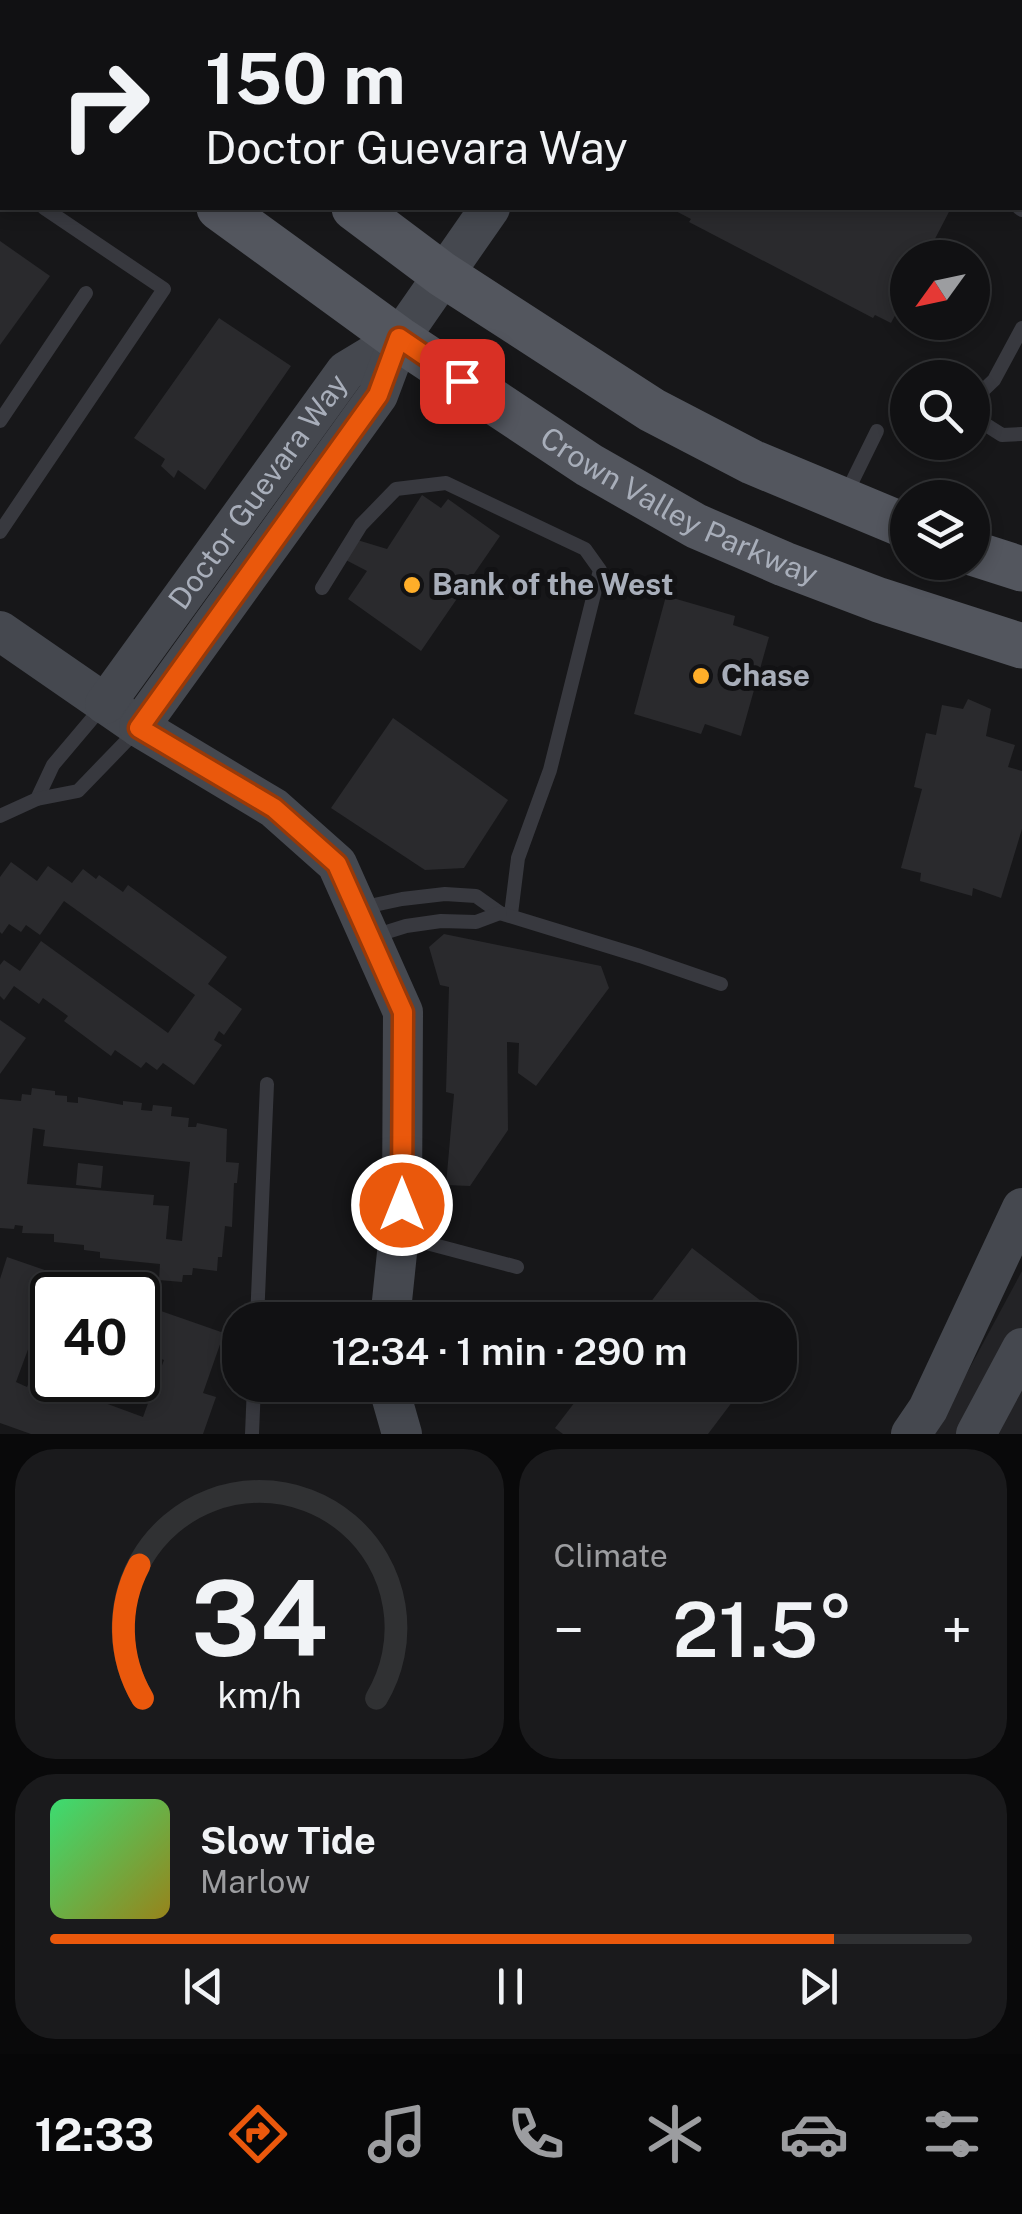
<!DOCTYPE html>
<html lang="en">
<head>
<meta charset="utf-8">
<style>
  :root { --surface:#111113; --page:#1a1a1c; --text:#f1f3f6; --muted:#9c9da0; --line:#303133; --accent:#ea580c }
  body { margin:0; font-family:"Public Sans",sans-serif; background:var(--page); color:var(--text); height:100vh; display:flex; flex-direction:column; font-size:38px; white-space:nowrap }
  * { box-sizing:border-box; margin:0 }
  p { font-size:32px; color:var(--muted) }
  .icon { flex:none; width:55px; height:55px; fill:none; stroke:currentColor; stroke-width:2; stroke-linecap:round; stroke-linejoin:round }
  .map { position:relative; height:1434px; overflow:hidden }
  .side { display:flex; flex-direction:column; gap:15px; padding:15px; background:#09090a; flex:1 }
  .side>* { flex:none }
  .hud { position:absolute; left:0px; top:0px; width:1022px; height:210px; box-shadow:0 5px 15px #0003,0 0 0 2px var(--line); background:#111113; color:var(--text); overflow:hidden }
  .needle { width:65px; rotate:237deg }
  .fabs { position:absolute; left:890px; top:240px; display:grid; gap:20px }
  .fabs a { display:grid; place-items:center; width:100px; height:100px; border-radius:50%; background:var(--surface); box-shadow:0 5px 15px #0003,0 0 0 2px var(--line); font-size:50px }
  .speed { position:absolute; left:30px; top:1272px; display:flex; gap:20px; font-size:50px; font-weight:700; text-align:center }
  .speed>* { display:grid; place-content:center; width:130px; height:130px; border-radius:50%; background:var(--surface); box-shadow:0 5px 15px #0003,0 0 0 2px var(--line); line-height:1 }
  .speed .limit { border:5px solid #111; border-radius:15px; background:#fff; color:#111 }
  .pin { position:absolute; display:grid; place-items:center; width:85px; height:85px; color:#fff; margin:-42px; border-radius:20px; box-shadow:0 5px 15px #0006 }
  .me { position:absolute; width:110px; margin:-55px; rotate:0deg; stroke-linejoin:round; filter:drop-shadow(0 0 8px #0008) }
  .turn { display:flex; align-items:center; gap:35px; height:210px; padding:0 40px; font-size:45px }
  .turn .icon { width:130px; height:130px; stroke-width:2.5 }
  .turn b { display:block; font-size:70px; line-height:85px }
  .big { font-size:75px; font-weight:600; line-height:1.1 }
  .side .tile { flex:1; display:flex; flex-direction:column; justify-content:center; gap:15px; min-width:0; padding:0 35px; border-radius:40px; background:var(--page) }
  .side .dial { align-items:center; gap:0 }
  .dial svg { height:260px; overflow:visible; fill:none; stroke:var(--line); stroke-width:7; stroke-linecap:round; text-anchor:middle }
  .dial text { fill:var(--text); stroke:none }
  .song { display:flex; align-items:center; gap:30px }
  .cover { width:120px; height:120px; border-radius:15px; background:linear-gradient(135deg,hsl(140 70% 55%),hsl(50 70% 35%)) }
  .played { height:10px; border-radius:5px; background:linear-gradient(90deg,var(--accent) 85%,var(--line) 85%) }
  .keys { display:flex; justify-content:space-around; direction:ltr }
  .heat { display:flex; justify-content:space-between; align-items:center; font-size:55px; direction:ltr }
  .side .tiles { flex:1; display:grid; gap:15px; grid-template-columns:1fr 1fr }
  .tile:last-child { grid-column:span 2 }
  .trip { position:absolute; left:222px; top:1302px; width:575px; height:100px; border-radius:40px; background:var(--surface); box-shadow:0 5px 15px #0003,0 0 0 2px var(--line); font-weight:600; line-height:100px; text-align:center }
  .tab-bar { display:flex; height:160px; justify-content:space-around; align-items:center; background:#070708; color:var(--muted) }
  .tab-bar .icon { width:70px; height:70px }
  .tab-bar .selected { color:var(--accent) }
  .tab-bar b { font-size:45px; color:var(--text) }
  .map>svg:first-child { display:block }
  .built { fill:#232326 }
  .building { fill:#2a2a2d; fill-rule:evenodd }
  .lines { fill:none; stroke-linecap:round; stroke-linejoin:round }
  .lane { stroke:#38393f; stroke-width:14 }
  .secondary { stroke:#45484f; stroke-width:40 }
  .primary { stroke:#53565e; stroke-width:45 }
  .route-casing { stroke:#983908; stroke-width:25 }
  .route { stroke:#ea580c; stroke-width:18 }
  .poi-dot { fill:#ffae29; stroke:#121214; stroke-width:4 }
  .labels { text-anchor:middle; stroke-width:10; stroke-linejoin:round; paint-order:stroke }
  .street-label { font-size:30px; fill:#a8aeba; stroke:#121214 }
  .poi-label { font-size:30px; font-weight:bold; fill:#a8aeba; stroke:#121214; text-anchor:start }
</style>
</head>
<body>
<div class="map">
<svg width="1022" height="1434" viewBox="0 0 1022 1434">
  <rect width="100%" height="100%" fill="#171719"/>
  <!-- built -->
  <g class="built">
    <polygon points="126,0 582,0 580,2 129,2"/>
    <polygon points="1022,1271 1022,1434 934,1434"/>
  </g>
  <!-- building -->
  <g class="building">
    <polygon points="670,208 951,208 925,258 908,258 908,291 891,323 875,315 873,318 689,222 691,219"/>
    <polygon points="0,241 50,276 0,345"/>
    <polygon points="219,318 291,366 205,490 178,470 174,478 161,466 165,459 134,438"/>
    <polygon points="422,495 441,508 448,499 500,536 421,651 348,599 367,571 342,558 354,539 387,549"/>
    <polygon points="666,596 735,616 733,625 769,637 741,736 705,724 701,734 634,714"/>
    <polygon points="968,699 991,709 986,736 1015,745 1008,767 1022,771 1022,829 1001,898 973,888 972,896 920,881 921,873 901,868 922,789 914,787 926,733 936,735 942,705 963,709"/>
    <polygon points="393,718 508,800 464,868 425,870 331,808"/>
    <polygon points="11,862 37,881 48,866 72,883 83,869 96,879 99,875 123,892 128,885 227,957 208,984 242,1009 224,1035 219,1031 214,1040 222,1045 194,1085 163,1063 157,1070 146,1062 141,1068 115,1050 111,1056 64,1021 68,1016 43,998 39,1004 14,986 4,1000 0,996 0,965 4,960 20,971 41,941 168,1033 195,995 64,901 40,935 26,925 21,932 9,924 2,934 0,932 0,877"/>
    <polygon points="444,934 601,966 609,988 536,1086 518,1073 519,1043 507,1042 508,1130 470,1186 446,1185 454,1094 446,1092 449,987 440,985 429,947"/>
    <polygon points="0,1020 26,1038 0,1074"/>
    <path d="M32,1088l23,3v4l12,1v6l11,1v-6l45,8v-4l19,2 -1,7 11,1 1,-6 19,2 -1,9 18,2 -1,9h8l1,-4 30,6 -1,33 13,1 -2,20h-3l-2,44 -7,-1 -3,31h-4l-1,14 -24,-3 -1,7h-9l-1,7 -23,-2 1,-16 -60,-6v-6l-16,-2v-5l-30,-3v-8l-32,-1 1,-7 -8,-1 -1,4 -14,-1v-129l21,2 1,-7 9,1zM33,1128l12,2 -2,16 147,16 -8,79 -16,-2 3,-33 -16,-1 1,-10 -127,-11z"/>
    <polygon points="78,1163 103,1166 101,1188 76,1185"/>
    <polygon points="692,1248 791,1324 780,1339 780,1320 637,1320"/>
    <polygon points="7,1257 114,1294 52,1295 52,1318 41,1314 16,1382 27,1387 31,1377 48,1383 52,1371 52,1380 79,1381 75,1392 143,1417 164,1360 138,1350 138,1303 224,1333 203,1393 216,1397 203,1434 31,1434 0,1423 0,1279"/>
    <polygon points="588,1385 745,1385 708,1434 563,1434 555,1428"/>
  </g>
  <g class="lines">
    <!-- lane -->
    <g class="lane">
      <polyline points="165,2 167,0"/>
      <polyline points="213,2 215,0"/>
      <polyline points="0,178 2,179"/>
      <polyline points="1019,208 1022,210"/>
      <polyline points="903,399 908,400"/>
      <polyline points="972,401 994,380 1022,328"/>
      <polyline points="972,416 1002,435 1022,434"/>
      <polyline points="0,421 86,293"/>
      <polyline points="846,494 877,431"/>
      <polyline points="0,532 164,289 44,208"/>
      <polyline points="322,588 361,525 396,489 446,483 585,549 600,570 550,770 518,858 511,914"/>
      <polyline points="37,799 53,765 102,707"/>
      <polyline points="0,816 37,799 78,791 135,732"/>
      <polyline points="360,908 402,899 445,894 476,896 500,913 640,956 721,984"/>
      <polyline points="374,936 406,926 441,921 476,922 500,913"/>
      <polyline points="404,1237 517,1267"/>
      <polyline points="257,1320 267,1084"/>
      <polyline points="252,1434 254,1385"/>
    </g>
    <!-- secondary -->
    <g class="secondary">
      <polyline points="639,2 641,0"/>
      <polyline points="0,631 139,727 274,808 337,864 403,1012 402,1205 390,1320"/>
      <path id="s1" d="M105,704l241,-333 53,-32"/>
      <polyline points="139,727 378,395 399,339 490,208"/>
      <polyline points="388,1385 402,1434"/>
      <polyline points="911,1434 928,1409 1022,1208"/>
      <polyline points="976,1434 1022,1348"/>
    </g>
    <!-- primary -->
    <g class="primary">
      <polyline points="54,0 57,2"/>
      <polyline points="0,51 2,52"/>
      <path id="s2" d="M219,208l180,131 190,126 107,61 88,38 95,36 143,46"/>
      <polyline points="354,208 442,274 652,410 752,462 908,527"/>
      <polyline points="972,553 1022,569"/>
    </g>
  </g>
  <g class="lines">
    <defs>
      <polyline id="route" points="402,1205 403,1012 337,864 274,808 139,728 378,395 399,338 462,381"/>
    </defs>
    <!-- route casing -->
    <use href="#route" class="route-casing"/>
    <!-- route -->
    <use href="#route" class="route"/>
  </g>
  <!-- markers -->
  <g class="poi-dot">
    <circle cx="412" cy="585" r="10"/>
    <circle cx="701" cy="676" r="10"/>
  </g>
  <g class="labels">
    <!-- street labels -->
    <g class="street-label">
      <text dy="10" stroke="none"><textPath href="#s1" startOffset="262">Doctor Guevara Way</textPath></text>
      <text dy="10" stroke="none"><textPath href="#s2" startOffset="550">Crown Valley Parkway</textPath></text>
    </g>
    <!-- poi labels -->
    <g class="poi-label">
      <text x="432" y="595">Bank of the West</text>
      <text x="721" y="686">Chase</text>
    </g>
  </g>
</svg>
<div class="fabs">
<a><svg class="needle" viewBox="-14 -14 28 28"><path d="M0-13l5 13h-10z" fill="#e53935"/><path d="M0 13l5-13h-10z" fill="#9c9da0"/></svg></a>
<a><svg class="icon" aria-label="search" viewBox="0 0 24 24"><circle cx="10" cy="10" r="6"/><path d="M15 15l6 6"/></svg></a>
<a><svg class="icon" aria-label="layers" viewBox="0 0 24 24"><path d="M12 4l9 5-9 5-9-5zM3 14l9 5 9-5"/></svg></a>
</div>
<div class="speed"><div class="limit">40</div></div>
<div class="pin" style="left:462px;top:381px;background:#d93025"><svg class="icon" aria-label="arrive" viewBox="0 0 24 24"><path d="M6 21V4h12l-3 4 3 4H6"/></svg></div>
<svg class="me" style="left:402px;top:1205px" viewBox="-20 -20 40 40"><circle r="17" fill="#ea580c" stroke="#fff" stroke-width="3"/><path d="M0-11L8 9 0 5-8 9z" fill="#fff"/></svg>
<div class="trip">12:34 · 1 min · 290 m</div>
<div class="hud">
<div class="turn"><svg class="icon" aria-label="right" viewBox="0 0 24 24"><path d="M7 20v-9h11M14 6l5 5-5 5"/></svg><div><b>150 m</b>Doctor Guevara Way</div></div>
</div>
</div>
<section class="side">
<div class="tiles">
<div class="tile dial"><svg viewBox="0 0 100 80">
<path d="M14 69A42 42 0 1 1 86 69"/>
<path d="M14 69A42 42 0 0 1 13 28" stroke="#ea580c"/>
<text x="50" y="56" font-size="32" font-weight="700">34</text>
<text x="50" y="72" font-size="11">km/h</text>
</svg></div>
<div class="tile"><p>Climate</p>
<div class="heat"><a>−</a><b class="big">21.5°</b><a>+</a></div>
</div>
<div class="tile">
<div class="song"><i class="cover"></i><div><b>Slow Tide</b><p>Marlow</p></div></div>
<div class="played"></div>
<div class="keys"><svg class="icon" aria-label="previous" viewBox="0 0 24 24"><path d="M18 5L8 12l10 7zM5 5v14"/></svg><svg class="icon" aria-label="pause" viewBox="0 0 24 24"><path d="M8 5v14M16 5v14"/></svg><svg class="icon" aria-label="next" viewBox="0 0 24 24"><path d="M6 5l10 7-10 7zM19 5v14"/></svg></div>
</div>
</div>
</section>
<nav class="tab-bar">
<b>12:33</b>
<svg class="icon selected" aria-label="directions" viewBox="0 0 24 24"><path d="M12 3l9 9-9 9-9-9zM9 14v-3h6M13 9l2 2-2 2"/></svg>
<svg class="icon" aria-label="music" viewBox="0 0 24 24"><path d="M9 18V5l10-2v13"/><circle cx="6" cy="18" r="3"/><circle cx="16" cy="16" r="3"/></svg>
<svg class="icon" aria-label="phone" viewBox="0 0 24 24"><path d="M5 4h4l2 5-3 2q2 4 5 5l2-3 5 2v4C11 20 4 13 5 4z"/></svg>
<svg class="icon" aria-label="climate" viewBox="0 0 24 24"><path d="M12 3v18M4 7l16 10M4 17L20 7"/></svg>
<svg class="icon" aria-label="car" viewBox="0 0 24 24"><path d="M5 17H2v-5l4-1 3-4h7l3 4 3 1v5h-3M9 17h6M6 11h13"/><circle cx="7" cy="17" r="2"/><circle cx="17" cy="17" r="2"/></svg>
<svg class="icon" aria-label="filters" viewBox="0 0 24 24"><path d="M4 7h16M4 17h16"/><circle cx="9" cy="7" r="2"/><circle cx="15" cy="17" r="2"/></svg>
</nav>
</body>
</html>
